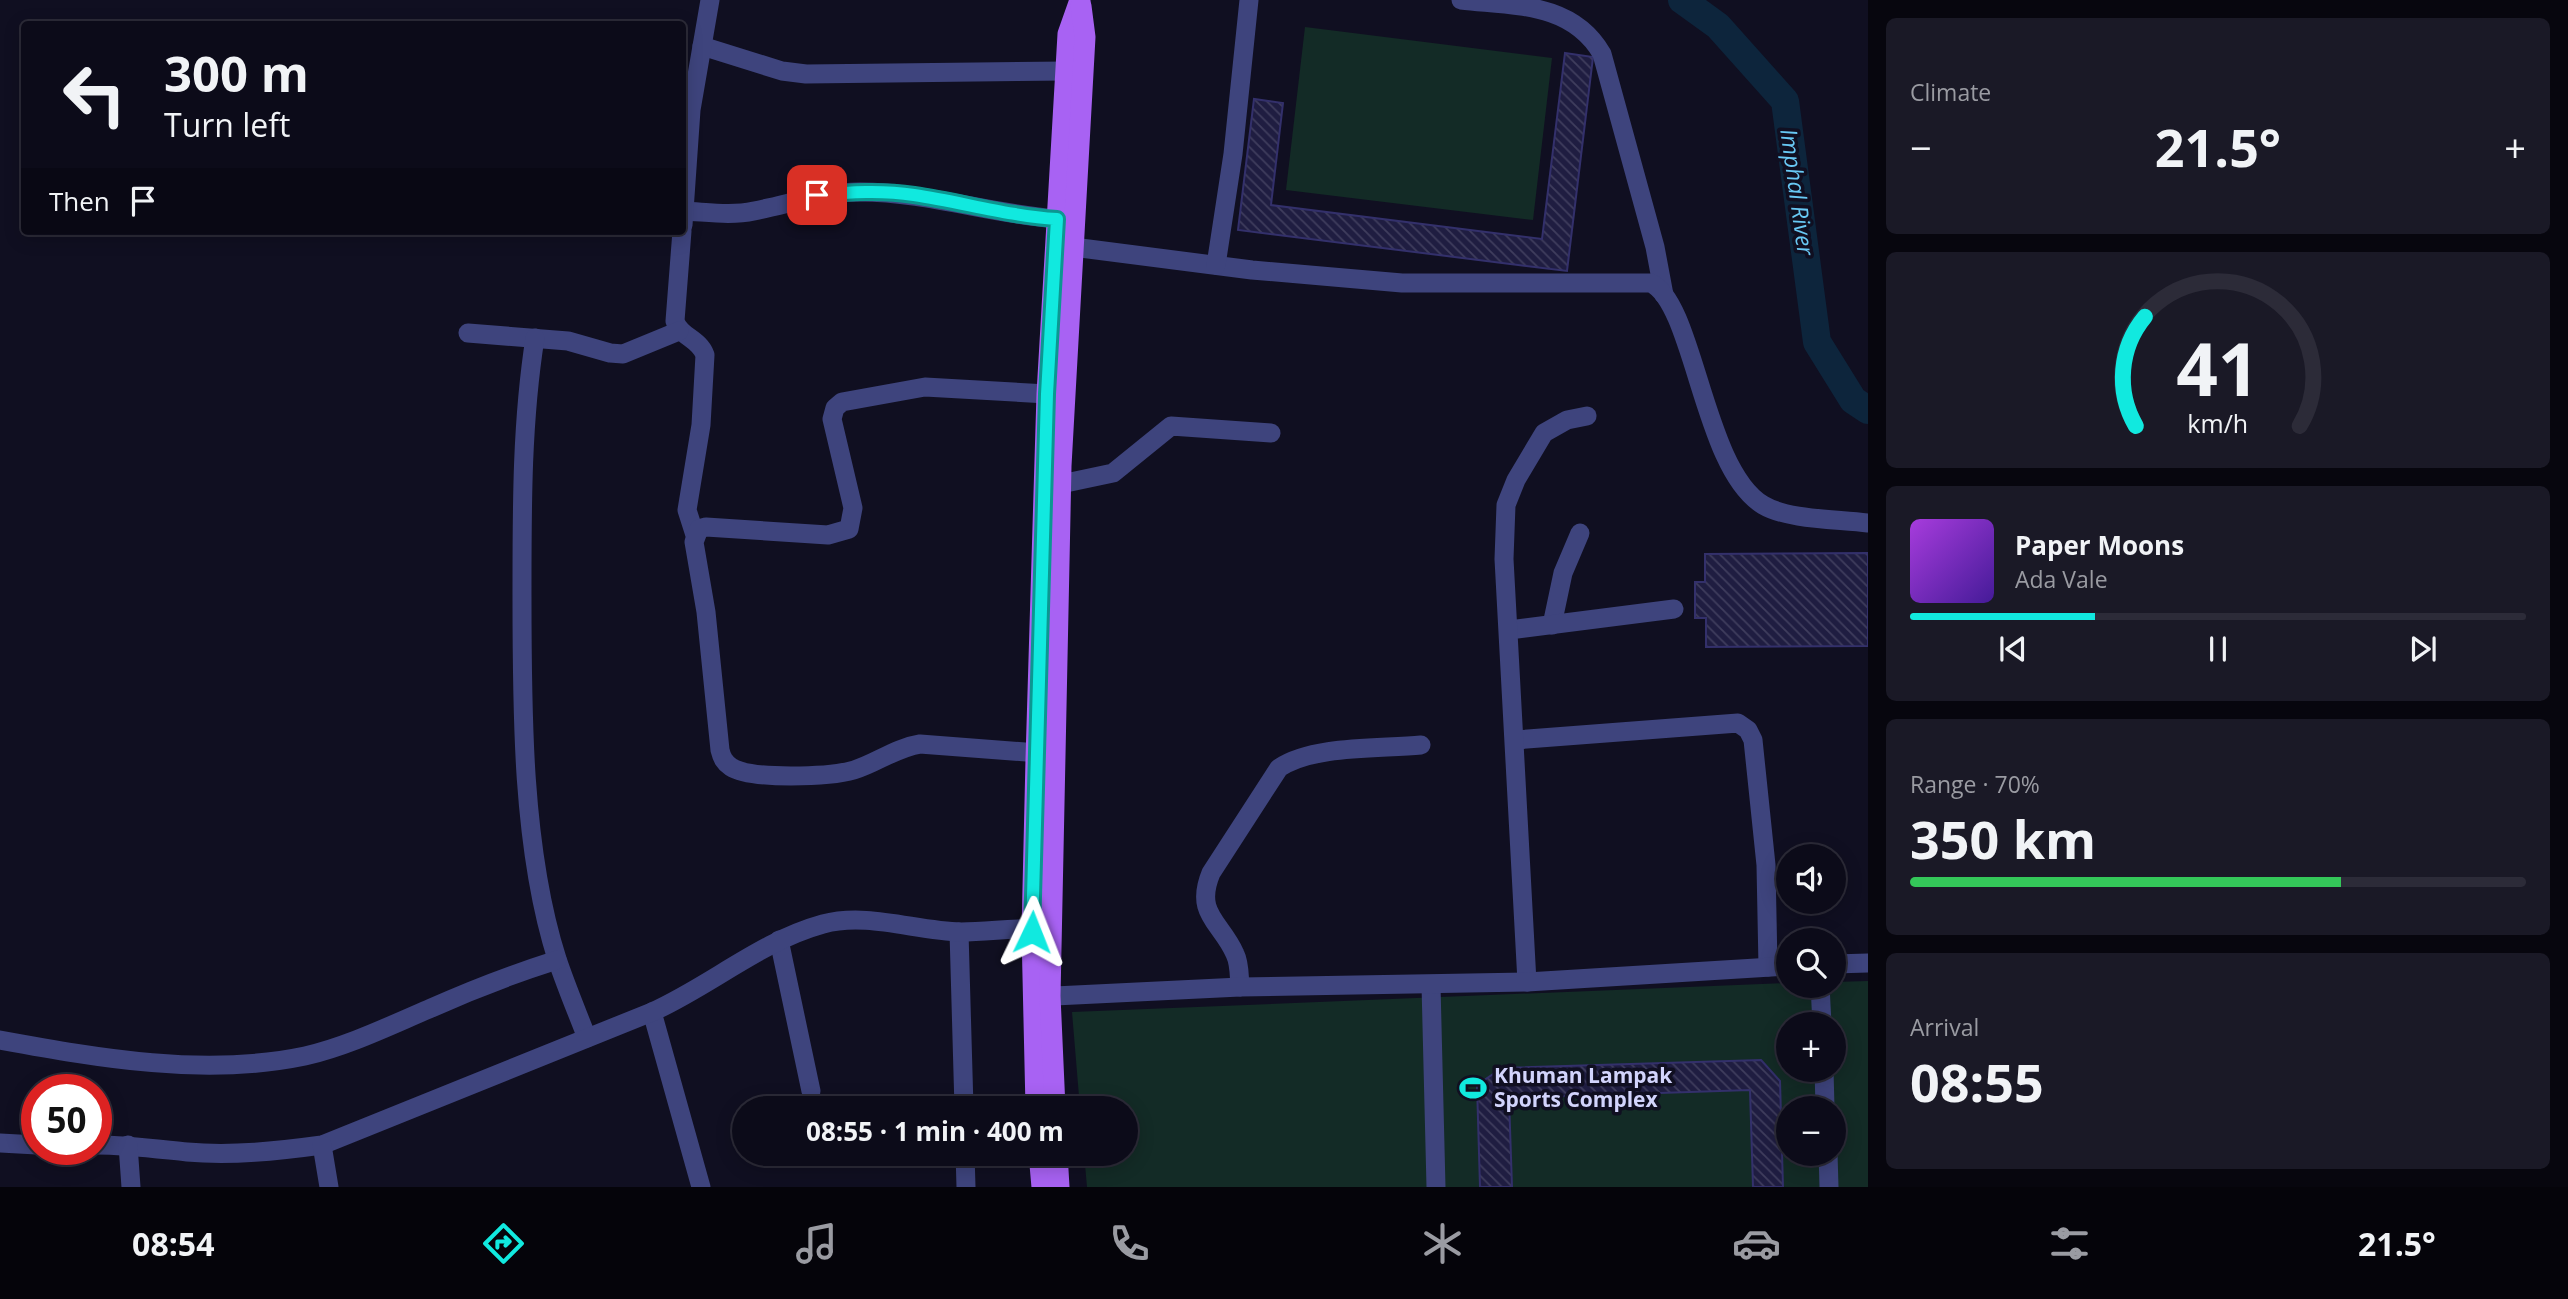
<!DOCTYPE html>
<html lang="en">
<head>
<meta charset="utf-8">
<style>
  :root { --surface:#0c0b19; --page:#1a1926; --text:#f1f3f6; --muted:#9a9ba2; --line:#2c2b38; --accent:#11e9df }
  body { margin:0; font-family:"Open Sans",sans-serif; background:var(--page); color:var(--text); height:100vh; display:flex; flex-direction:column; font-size:26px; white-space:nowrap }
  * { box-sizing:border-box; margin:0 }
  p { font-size:23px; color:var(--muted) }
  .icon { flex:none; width:38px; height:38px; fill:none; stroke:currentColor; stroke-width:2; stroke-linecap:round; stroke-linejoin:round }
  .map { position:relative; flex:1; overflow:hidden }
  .panel { display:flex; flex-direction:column; gap:18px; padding:18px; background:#07060e; width:700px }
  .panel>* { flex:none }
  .top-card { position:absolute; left:21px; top:21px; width:665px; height:214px; border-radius:7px; box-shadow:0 4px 18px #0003,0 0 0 2px var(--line); background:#0c0b19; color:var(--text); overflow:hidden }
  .tools { position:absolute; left:1776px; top:844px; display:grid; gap:14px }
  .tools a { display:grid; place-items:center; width:70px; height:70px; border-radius:50%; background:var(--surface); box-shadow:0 4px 18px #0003,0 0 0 2px var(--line); font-size:35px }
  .speed { position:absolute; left:21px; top:1074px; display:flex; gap:14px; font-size:35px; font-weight:700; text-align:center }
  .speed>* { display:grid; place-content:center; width:91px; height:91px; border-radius:50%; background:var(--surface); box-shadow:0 4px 18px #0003,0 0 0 2px var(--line); line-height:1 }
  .speed .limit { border:10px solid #d22; background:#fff; color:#111 }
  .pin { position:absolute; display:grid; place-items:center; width:60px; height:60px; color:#fff; margin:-30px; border-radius:14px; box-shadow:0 4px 10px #0006 }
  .me { position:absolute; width:77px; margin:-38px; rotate:2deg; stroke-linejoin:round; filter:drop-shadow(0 0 5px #0008) }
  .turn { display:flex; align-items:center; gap:24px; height:147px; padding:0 28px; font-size:32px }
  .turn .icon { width:91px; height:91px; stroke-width:2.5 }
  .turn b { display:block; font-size:49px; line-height:60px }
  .then { display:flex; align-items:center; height:66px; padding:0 28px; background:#0003; gap:14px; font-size:26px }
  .big { font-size:52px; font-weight:700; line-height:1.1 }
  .panel .card { flex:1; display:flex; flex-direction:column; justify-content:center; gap:10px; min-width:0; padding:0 24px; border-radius:10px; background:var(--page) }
  .panel .dial { align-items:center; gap:0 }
  .dial svg { height:182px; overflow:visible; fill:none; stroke:var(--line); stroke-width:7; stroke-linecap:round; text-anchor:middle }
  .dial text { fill:var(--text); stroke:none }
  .song { display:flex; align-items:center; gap:21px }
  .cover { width:84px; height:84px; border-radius:10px; background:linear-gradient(135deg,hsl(280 70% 55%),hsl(260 70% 35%)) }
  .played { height:7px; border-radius:4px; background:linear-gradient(90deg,var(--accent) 30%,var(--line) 30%) }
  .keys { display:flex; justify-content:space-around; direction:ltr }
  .heat { display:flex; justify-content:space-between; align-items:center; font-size:38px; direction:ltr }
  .charge { height:10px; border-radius:5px; background:linear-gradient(90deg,#34c759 70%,var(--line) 0) }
  .trip { position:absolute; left:732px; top:1096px; width:406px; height:70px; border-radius:35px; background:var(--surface); box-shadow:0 4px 18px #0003,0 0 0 2px var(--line); font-weight:700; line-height:70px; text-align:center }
  .tabs { display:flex; height:112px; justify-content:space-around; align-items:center; background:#05040a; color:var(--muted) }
  .tabs .icon { width:49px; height:49px }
  .tabs .current { color:var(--accent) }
  .tabs b { font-size:32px; color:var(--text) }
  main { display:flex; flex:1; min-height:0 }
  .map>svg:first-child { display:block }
  .pitch { fill:#132b26; fill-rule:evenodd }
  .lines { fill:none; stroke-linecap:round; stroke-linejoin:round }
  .river { stroke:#0d253c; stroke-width:28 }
  .building { fill:url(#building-back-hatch); stroke:#33306b; stroke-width:2 }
  .minor { stroke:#3e447d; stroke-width:19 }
  .major { stroke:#a862f3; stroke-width:21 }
  .route-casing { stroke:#0b9791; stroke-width:18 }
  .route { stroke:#11e9df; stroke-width:12 }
  .labels { text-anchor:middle; stroke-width:7; stroke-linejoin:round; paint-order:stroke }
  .poi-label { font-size:21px; font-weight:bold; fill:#d2d4fc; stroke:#100f21; text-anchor:start }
  .water-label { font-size:23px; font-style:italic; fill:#68c8f4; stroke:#100f21 }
</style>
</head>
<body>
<main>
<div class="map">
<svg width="1868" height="1187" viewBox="0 0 1868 1187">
  <defs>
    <pattern id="building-back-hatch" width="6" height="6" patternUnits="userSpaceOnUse" patternTransform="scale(1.75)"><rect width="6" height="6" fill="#1f1d41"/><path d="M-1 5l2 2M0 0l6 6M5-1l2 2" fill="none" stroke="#3f3d5d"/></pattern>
  </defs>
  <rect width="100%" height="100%" fill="#100f21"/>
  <!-- pitch -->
  <g class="pitch">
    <polygon points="1305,27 1552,58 1533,220 1286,190"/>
    <path d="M1868,981v206h-781l-3,-34h41v-45h-45l-8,-96 716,-29 46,2v-3zM1788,1024h46v45h-46zM1788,1108h46v45h-46z"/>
  </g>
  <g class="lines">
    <!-- river -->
    <polyline class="river" points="1682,0 1718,26 1785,101 1817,342 1853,400 1868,410"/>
  </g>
  <!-- building -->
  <g class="building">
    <polygon points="1565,53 1593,57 1567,271 1238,230 1254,99 1283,103 1271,205 1542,239"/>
    <polygon points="1868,553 1868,646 1706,647 1706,618 1695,618 1695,582 1705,582 1705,554"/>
    <polygon points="1761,1060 1780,1081 1783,1187 1753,1187 1750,1090 1509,1098 1512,1187 1480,1187 1477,1085 1502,1068"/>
  </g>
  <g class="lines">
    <!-- minor -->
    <g class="minor">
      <path d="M1461,0c53,6 111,2 141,54l53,193 9,48"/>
      <polyline points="702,46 782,71 806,74 1066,71"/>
      <path d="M684,211c23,1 47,5 70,0 36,-7 68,-19 106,-19 67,0 130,22 197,27"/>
      <polyline points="683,225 691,110 710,0"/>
      <path d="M682,231l-7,90c5,16 24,17 30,34l-4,70 -14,85 8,25"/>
      <path d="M1073,247l179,23 150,13h249c44,22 52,186 112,222 25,15 75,14 105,18"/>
      <polyline points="1216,265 1233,154 1249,0"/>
      <polyline points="468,333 568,341 610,353 623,354 679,331"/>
      <path d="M535,338c-13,83 -13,165 -13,248 0,118 -1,260 35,373 9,27 20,53 30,79"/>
      <path d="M1047,394l-122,-7 -83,15 -7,6 -3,11 21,89 -4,21 -21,6 -122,-8 -7,2 -5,13 12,70 14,138c2,8 4,12 11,17 20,13 99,10 123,3 23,-7 41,-22 66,-26l132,10"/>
      <polyline points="1061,484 1113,473 1171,426 1271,433"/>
      <polyline points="1552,625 1563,573 1580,533"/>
      <polyline points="1509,630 1674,609"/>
      <polyline points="1515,740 1738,723 1748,730 1753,740 1766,865 1768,967"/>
      <polyline points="959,932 964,1108"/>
      <polyline points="779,940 811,1091"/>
      <polyline points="1834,964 1868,963"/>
      <polyline points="1527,982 1504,559 1506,505 1516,480 1544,433 1567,420 1587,416"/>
      <polyline points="1431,985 1436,1187"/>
      <polyline points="1820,985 1822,1024"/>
      <path d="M1240,987c-1,-11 0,-23 -5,-33 -14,-32 -41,-40 -24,-81l68,-105c34,-23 100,-19 142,-23"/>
      <polyline points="1034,997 1240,987 1527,982 1788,966"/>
      <polyline points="652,1012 701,1187"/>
      <path d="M0,1040c99,18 205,37 305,16 43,-10 84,-30 124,-47 42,-19 84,-35 128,-49"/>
      <polyline points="1824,1069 1825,1108"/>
      <polyline points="0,1143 37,1145"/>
      <path d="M96,1145c31,0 61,4 91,7 45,4 91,-1 135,-7l330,-133c58,-26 109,-71 171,-88 44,-12 93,7 138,8 28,0 57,-5 85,-3"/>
      <polyline points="128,1145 131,1187"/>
      <polyline points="322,1145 329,1187"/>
      <polyline points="965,1153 966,1187"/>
      <polyline points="1828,1153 1829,1187"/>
    </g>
    <!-- major -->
    <g class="major">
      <polyline points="1036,1108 1032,932 1036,759 1047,394 1068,34 1080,0"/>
      <polyline points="1055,1108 1050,996 1061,466 1085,37 1081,6"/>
      <polyline points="1039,1153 1042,1187"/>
      <polyline points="1057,1153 1059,1187"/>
    </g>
  </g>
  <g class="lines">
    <defs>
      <path id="route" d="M817,195c33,-3 65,-5 97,0 48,7 94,21 143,24l-10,175 -15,538"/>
    </defs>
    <!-- route casing -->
    <use href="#route" class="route-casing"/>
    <!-- route -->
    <use href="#route" class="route"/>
  </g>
  <!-- icons -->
  <defs>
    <symbol id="stadium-bare" viewBox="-9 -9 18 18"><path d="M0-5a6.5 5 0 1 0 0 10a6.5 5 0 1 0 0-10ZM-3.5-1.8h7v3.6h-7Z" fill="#11e9df" stroke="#100f21" stroke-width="2.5" paint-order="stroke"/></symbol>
  </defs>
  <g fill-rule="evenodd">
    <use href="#stadium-bare" x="1454" y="1069" width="38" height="38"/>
  </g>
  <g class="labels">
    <!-- poi labels -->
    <g class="poi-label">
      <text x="1494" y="1083">Khuman Lampak<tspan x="1494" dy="24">Sports Complex</tspan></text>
    </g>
    <!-- water labels -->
    <g class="water-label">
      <text transform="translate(1797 192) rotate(82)" y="8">Imphal River</text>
    </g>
  </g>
</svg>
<div class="tools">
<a><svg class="icon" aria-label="sound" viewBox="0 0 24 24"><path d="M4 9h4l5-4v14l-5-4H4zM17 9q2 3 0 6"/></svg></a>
<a><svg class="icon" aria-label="search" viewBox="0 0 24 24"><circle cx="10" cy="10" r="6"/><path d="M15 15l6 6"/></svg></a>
<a>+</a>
<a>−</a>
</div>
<div class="speed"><div class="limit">50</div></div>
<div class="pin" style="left:817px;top:195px;background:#d93025"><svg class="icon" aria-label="arrive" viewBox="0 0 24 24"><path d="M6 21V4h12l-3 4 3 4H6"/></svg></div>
<svg class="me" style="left:1032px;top:932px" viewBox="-20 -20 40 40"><path d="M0-17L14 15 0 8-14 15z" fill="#11e9df" stroke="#fff" stroke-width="4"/></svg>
<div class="trip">08:55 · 1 min · 400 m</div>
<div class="top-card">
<div class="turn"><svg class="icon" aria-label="left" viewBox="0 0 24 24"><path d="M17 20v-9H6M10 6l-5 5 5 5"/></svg><div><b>300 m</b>Turn left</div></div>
<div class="then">Then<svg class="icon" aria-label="arrive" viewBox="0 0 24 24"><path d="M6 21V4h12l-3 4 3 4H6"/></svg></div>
</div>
</div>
<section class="panel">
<div class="card"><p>Climate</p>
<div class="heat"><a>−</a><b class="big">21.5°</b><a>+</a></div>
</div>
<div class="card dial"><svg viewBox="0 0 100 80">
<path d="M14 69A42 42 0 1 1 86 69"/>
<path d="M14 69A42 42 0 0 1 18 21" stroke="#11e9df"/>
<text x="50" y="56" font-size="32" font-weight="700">41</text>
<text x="50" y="72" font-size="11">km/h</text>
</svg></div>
<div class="card">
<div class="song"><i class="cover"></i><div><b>Paper Moons</b><p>Ada Vale</p></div></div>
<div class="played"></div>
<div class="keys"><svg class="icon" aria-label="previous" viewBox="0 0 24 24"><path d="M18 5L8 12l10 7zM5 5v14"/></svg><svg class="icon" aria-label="pause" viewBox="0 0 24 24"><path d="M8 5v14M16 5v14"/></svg><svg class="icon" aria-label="next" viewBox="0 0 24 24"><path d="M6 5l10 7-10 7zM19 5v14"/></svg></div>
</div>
<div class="card"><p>Range · 70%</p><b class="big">350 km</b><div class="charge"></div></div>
<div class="card"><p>Arrival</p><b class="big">08:55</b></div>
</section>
</main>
<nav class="tabs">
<b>08:54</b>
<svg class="icon current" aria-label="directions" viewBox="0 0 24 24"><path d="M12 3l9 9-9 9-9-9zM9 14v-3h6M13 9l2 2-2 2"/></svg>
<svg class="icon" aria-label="music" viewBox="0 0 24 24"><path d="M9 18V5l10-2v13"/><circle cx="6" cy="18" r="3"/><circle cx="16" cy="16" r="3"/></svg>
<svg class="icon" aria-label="phone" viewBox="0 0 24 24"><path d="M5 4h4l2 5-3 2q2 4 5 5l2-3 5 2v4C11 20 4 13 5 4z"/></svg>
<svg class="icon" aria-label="climate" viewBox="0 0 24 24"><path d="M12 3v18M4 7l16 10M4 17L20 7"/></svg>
<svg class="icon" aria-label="car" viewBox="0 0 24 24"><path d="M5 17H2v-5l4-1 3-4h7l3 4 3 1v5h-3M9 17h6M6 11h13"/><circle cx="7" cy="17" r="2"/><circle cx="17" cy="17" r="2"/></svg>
<svg class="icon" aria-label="filters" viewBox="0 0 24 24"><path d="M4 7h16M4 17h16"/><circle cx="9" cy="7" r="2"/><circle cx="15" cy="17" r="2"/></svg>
<b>21.5°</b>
</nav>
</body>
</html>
